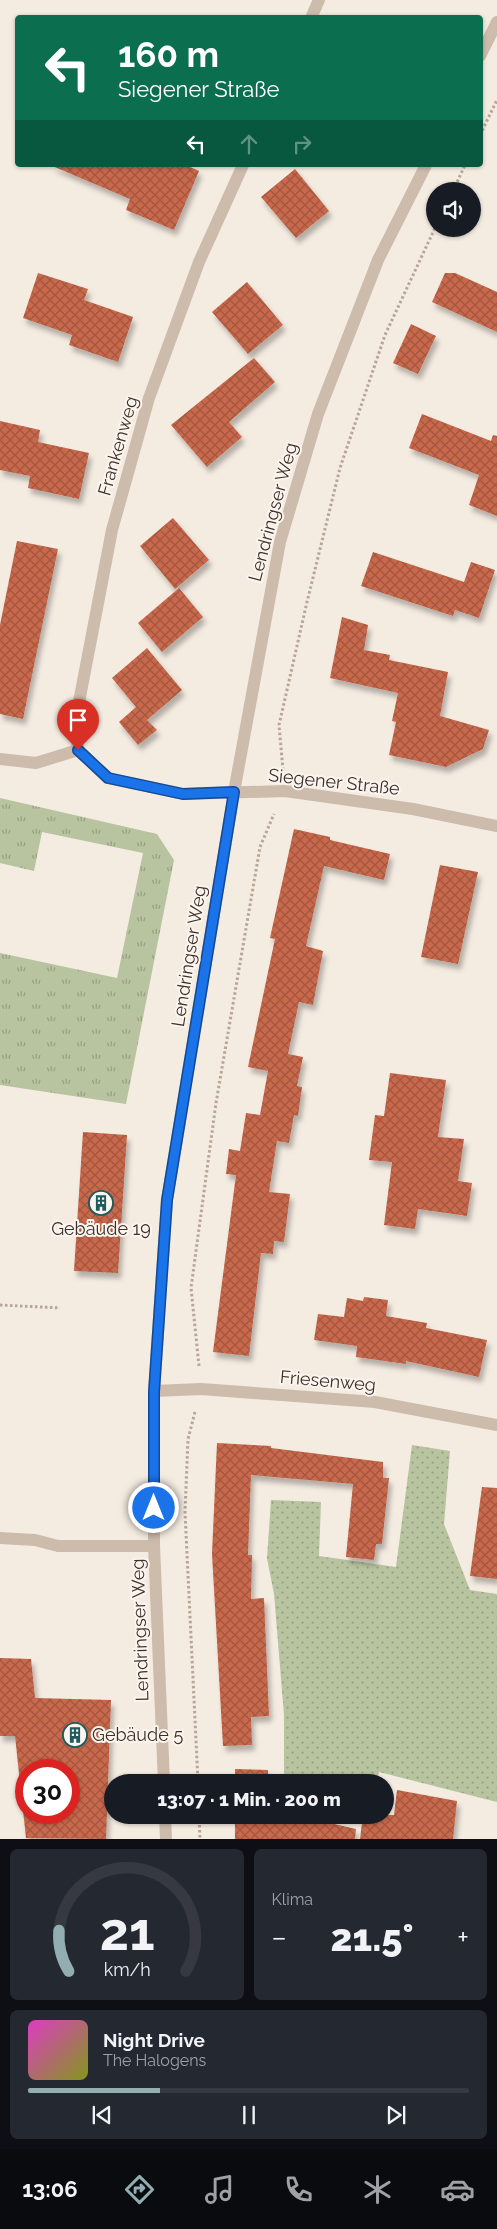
<!DOCTYPE html>
<html lang="de">
<head>
<meta charset="utf-8">
<style>
  :root { --surface:#171b24; --page:#242831; --text:#f1f3f6; --muted:#9ea1a6; --line:#363941; --accent:#92aeb2 }
  body { margin:0; font-family:Raleway,sans-serif; background:var(--page); color:var(--text); height:100vh; display:flex; flex-direction:column; font-size:19px; white-space:nowrap }
  * { box-sizing:border-box; margin:0 }
  p { font-size:16px; color:var(--muted) }
  .icon { flex:none; width:28px; height:28px; fill:none; stroke:currentColor; stroke-width:2; stroke-linecap:round; stroke-linejoin:round }
  .map { position:relative; height:1839px; overflow:hidden }
  .details { display:flex; flex-direction:column; gap:10px; padding:10px; background:#0d0f14; flex:1 }
  .details>* { flex:none }
  .banner { position:absolute; left:15px; top:15px; width:468px; height:152px; border-radius:5px; box-shadow:0 1px 4px #0004; background:#0b6e4f; color:#fff; overflow:hidden }
  .controls { position:absolute; left:426px; top:182px; display:grid; gap:10px }
  .controls a { display:grid; place-items:center; width:55px; height:55px; border-radius:50%; background:var(--surface); box-shadow:0 1px 4px #0004; font-size:25px }
  .speed { position:absolute; left:15px; top:1759px; display:flex; gap:10px; font-size:25px; font-weight:700; text-align:center }
  .speed>* { display:grid; place-content:center; width:65px; height:65px; border-radius:50%; background:var(--surface); box-shadow:0 1px 4px #0004; line-height:1 }
  .speed .limit { border:8px solid #d22; background:#fff; color:#111 }
  .pin { position:absolute; display:grid; place-items:center; width:42px; height:42px; color:#fff; margin:-51px -21px; border-radius:50% 50% 50% 0; rotate:-45deg; box-shadow:0 0 5px #0007 }
  .pin .icon { rotate:45deg }
  .me { position:absolute; width:55px; margin:-28px; rotate:0deg; stroke-linejoin:round; filter:drop-shadow(0 0 4px #0008) }
  .turn { display:flex; align-items:center; gap:18px; height:105px; padding:0 20px; font-size:22px }
  .turn .icon { width:65px; height:65px; stroke-width:2.5 }
  .turn b { display:block; font-size:35px; line-height:42px }
  .lanes { display:flex; align-items:center; height:48px; padding:0 20px; background:#0003; justify-content:center; gap:25px; direction:ltr }
  .lanes .off { opacity:.35 }
  .big { font-size:38px; font-weight:800; line-height:1.1 }
  .details .widget { flex:1; display:flex; flex-direction:column; justify-content:center; gap:8px; min-width:0; padding:0 18px; border-radius:8px; background:var(--page) }
  .details .dial { align-items:center; gap:0 }
  .dial svg { height:130px; overflow:visible; fill:none; stroke:var(--line); stroke-width:7; stroke-linecap:round; text-anchor:middle }
  .dial text { fill:var(--text); stroke:none }
  .song { display:flex; align-items:center; gap:15px }
  .cover { width:60px; height:60px; border-radius:8px; background:linear-gradient(135deg,hsl(310 70% 55%),hsl(70 70% 35%)) }
  .played { height:5px; border-radius:2px; background:linear-gradient(90deg,var(--accent) 30%,var(--line) 30%) }
  .keys { display:flex; justify-content:space-around; direction:ltr }
  .heat { display:flex; justify-content:space-between; align-items:center; font-size:28px; direction:ltr }
  .details .tiles { flex:1; display:grid; gap:10px; grid-template-columns:1fr 1fr }
  .widget:last-child { grid-column:span 2 }
  .trip { position:absolute; left:104px; top:1774px; width:290px; height:50px; border-radius:25px; background:var(--surface); box-shadow:0 1px 4px #0004; font-weight:800; line-height:50px; text-align:center }
  .dock { display:flex; height:80px; justify-content:space-around; align-items:center; background:#090b0e; color:var(--muted) }
  .dock .icon { width:35px; height:35px }
  .dock .current { color:var(--accent) }
  .dock b { font-size:22px; color:var(--text) }
  .map>svg:first-child { display:block }
  .grass { fill:url(#grass-tufts) }
  .garden { fill:url(#garden-dots) }
  .building { fill:url(#building-cross-hatch); fill-rule:evenodd; filter:url(#shadow) }
  .lines { fill:none; stroke-linecap:round; stroke-linejoin:round }
  .path { stroke:#b9a596; stroke-width:3; stroke-dasharray:2.5 2.5; stroke-linecap:butt }
  .minor { stroke:#cdbbac; stroke-width:12 }
  .route-casing { stroke:#114b97; stroke-width:12 }
  .route { stroke:#1a73e8; stroke-width:9 }
  .labels { text-anchor:middle; stroke-width:4; stroke-linejoin:round; paint-order:stroke }
  .street-label { font-size:18px; fill:#3b302b; stroke:#fbf5ee }
  .poi-label { font-size:18px; fill:#3b302b; stroke:#fbf5ee }
</style>
</head>
<body>
<div class="map">
<svg width="497" height="1839" viewBox="0 0 497 1839">
  <defs>
    <pattern id="grass-tufts" width="24" height="20" patternUnits="userSpaceOnUse" patternTransform="scale(1.25)"><rect width="24" height="20" fill="#b8c4a0"/><path d="M3 7l-1-3M5 7V3M7 7l1-3M15 17l-1-3M17 17v-4M19 17l1-3" fill="none" stroke="#97a083"/></pattern>
    <pattern id="garden-dots" width="8" height="8" patternUnits="userSpaceOnUse" patternTransform="scale(1.25)"><rect width="8" height="8" fill="#b8c4a0"/><path d="M2 2h.1M6 6h.1" fill="none" stroke="#97a083" stroke-width="1.8" stroke-linecap="round"/></pattern>
    <pattern id="building-cross-hatch" width="8" height="8" patternUnits="userSpaceOnUse" patternTransform="scale(1.25)"><rect width="8" height="8" fill="#c8694b"/><path d="M0 0l8 8M0 8l8-8" fill="none" stroke="#a4573f"/></pattern>
    <filter id="shadow"><feDropShadow dx="3" dy="5.5" stdDeviation="2.5" flood-color="#0004"/></filter>
  </defs>
  <rect width="100%" height="100%" fill="#f4ebe1"/>
  <!-- grass -->
  <polygon class="grass" points="0,798 157,834 174,860 126,1104 0,1085 0,953 117,978 143,853 42,832 34,871 0,863"/>
  <!-- garden -->
  <polygon class="garden" points="412,1445 450,1451 444,1524 470,1590 497,1594 497,1802 379,1772 377,1782 284,1782 284,1715 274,1594 267,1558 271,1500 321,1502 319,1556 396,1567"/>
  <!-- building -->
  <g class="building">
    <polygon points="50,165 186,165 199,171 174,230 126,210 130,199"/>
    <polygon points="295,169 329,211 296,238 261,197"/>
    <polygon points="38,273 88,289 84,300 133,317 118,362 69,345 72,335 23,318"/>
    <polygon points="445,273 455,273 497,292 497,332 432,302"/>
    <polygon points="247,282 283,325 248,354 212,312"/>
    <polygon points="411,324 436,336 418,374 393,363"/>
    <polygon points="254,358 275,382 229,422 242,437 207,467 171,425"/>
    <polygon points="422,414 491,441 493,435 497,436 497,516 469,505 479,475 409,448"/>
    <polygon points="0,421 40,430 38,442 89,453 79,499 28,488 30,476 0,470"/>
    <polygon points="173,518 209,560 175,589 140,546"/>
    <polygon points="17,541 58,549 23,719 0,714 0,625"/>
    <polygon points="373,552 464,582 471,562 495,570 479,618 455,610 453,616 361,586"/>
    <polygon points="179,588 203,617 162,652 138,623"/>
    <polygon points="342,617 368,625 364,650 390,655 389,660 448,672 440,716 489,730 483,749 446,767 389,755 396,722 392,721 398,693 330,678"/>
    <polygon points="147,648 182,690 147,720 157,730 138,745 119,722 136,707 112,678"/>
    <polygon points="294,829 330,837 330,840 390,854 384,880 324,866 306,946 323,951 313,1005 299,1002 288,1054 303,1057 297,1086 302,1087 298,1116 294,1115 289,1143 277,1141 269,1192 290,1194 284,1242 274,1241 273,1254 261,1253 249,1356 213,1352 236,1175 226,1174 229,1149 240,1151 246,1113 260,1115 268,1071 248,1067 275,939 270,938"/>
    <polygon points="440,865 478,872 458,964 421,957"/>
    <polygon points="390,1073 446,1080 438,1137 464,1139 458,1181 472,1183 467,1216 418,1209 415,1229 384,1225 392,1162 369,1160 375,1115 384,1116"/>
    <polygon points="83,1132 127,1135 118,1273 74,1271"/>
    <polygon points="364,1297 388,1300 386,1316 427,1323 426,1328 487,1340 479,1377 406,1361 406,1364 356,1357 357,1346 314,1340 318,1314 344,1317 347,1298 363,1301"/>
    <polygon points="217,1443 271,1446 271,1448 383,1462 383,1478 389,1478 382,1544 376,1544 374,1560 346,1557 353,1484 251,1475 248,1555 252,1555 251,1599 264,1598 269,1716 251,1717 252,1745 223,1746 212,1554"/>
    <polygon points="482,1487 497,1488 497,1579 470,1576"/>
    <path d="M0,1658l31,1 4,39 76,2 -5,139 -80,-1 -11,-102h-15zM26,1770h43v42h-43z"/>
    <polygon points="235,1769 268,1770 268,1782 235,1782"/>
    <polygon points="397,1790 457,1801 453,1839 360,1839 363,1815 394,1815"/>
    <polygon points="235,1815 295,1815 356,1829 355,1839 235,1839"/>
  </g>
  <g class="lines">
    <!-- path -->
    <g class="path">
      <polyline points="480,135 497,100"/>
      <polyline points="453,191 465,165"/>
      <polyline points="283,770 279,725 307,602 340,468 385,335 435,228"/>
      <polyline points="0,1305 60,1308"/>
      <polyline points="199,1366 191,1288 216,1103 260,847 274,814"/>
      <polyline points="195,1412 188,1439 185,1512 198,1782"/>
      <polyline points="199,1815 200,1839"/>
    </g>
    <!-- minor -->
    <g class="minor">
      <polyline points="311,18 319,0"/>
      <polyline points="480,56 497,22"/>
      <polyline points="78,750 75,723 112,530 149,398 199,262 243,165"/>
      <polyline points="78,750 108,778 183,794 285,791 413,809 497,826"/>
      <polyline points="0,759 36,763 78,750"/>
      <polyline points="154,1391 201,1389 375,1402 497,1425"/>
      <polyline points="0,1538 35,1540 58,1546 154,1546"/>
      <polyline points="164,1782 154,1546 154,1391 167,1200 234,792 280,542 318,414 378,260 426,165"/>
      <polyline points="165,1815 166,1839"/>
    </g>
  </g>
  <g class="lines">
    <defs>
      <polyline id="route" points="78,750 108,778 183,794 234,792 167,1200 154,1392 154,1508"/>
    </defs>
    <!-- route casing -->
    <use href="#route" class="route-casing"/>
    <!-- route -->
    <use href="#route" class="route"/>
  </g>
  <!-- icons -->
  <defs>
    <symbol id="building-ring" viewBox="-11 -11 22 22"><circle r="9.5" fill="#fbf5ee" stroke="#1f5a5e" stroke-width="1.5"/><path d="M-4-6H4V6H1V3H-1V6H-4ZM-2.5-4.3h1.7v1.8h-1.7ZM.8-4.3h1.7v1.8H.8ZM-2.5-1h1.7V.8h-1.7ZM.8-1h1.7V.8H.8Z" fill="#1f5a5e"/></symbol>
  </defs>
  <g fill-rule="evenodd">
    <use href="#building-ring" x="87" y="1189" width="28" height="28"/>
    <use href="#building-ring" x="61" y="1721" width="28" height="28"/>
  </g>
  <g class="labels">
    <!-- street labels -->
    <g class="street-label">
      <text transform="translate(118 446) rotate(-74)" y="6">Frankenweg</text>
      <text transform="translate(273 512) rotate(-75)" y="6">Lendringser Weg</text>
      <text transform="translate(334 782) rotate(6)" y="6">Siegener Straße</text>
      <text transform="translate(189 956) rotate(-81)" y="6">Lendringser Weg</text>
      <text transform="translate(328 1381) rotate(5)" y="6">Friesenweg</text>
      <text transform="translate(140 1630) rotate(-92)" y="6">Lendringser Weg</text>
    </g>
    <!-- poi labels -->
    <g class="poi-label">
      <text x="101" y="1235">Gebäude 19</text>
      <text x="92" y="1741" text-anchor="start">Gebäude 5</text>
    </g>
  </g>
</svg>
<div class="controls">
<a><svg class="icon" aria-label="sound" viewBox="0 0 24 24"><path d="M4 9h4l5-4v14l-5-4H4zM17 9q2 3 0 6"/></svg></a>
</div>
<div class="speed"><div class="limit">30</div></div>
<div class="pin" style="left:78px;top:750px;background:#d93025"><svg class="icon" aria-label="arrive" viewBox="0 0 24 24"><path d="M6 21V4h12l-3 4 3 4H6"/></svg></div>
<svg class="me" style="left:154px;top:1508px" viewBox="-20 -20 40 40"><circle r="17" fill="#1a73e8" stroke="#fff" stroke-width="3"/><path d="M0-11L8 9 0 5-8 9z" fill="#fff"/></svg>
<div class="trip">13:07 · 1 Min. · 200 m</div>
<div class="banner">
<div class="turn"><svg class="icon" aria-label="left" viewBox="0 0 24 24"><path d="M17 20v-9H6M10 6l-5 5 5 5"/></svg><div><b>160 m</b>Siegener Straße</div></div>
<div class="lanes"><svg class="icon" aria-label="left" viewBox="0 0 24 24"><path d="M17 20v-9H6M10 6l-5 5 5 5"/></svg><svg class="icon off" aria-label="ahead" viewBox="0 0 24 24"><path d="M12 20V5M6 11l6-6 6 6"/></svg><svg class="icon off" aria-label="right" viewBox="0 0 24 24"><path d="M7 20v-9h11M14 6l5 5-5 5"/></svg></div>
</div>
</div>
<section class="details">
<div class="tiles">
<div class="widget dial"><svg viewBox="0 0 100 80">
<path d="M14 69A42 42 0 1 1 86 69"/>
<path d="M14 69A42 42 0 0 1 8 44" stroke="#92aeb2"/>
<text x="50" y="56" font-size="32" font-weight="700">21</text>
<text x="50" y="72" font-size="11">km/h</text>
</svg></div>
<div class="widget"><p>Klima</p>
<div class="heat"><a>−</a><b class="big">21.5°</b><a>+</a></div>
</div>
<div class="widget">
<div class="song"><i class="cover"></i><div><b>Night Drive</b><p>The Halogens</p></div></div>
<div class="played"></div>
<div class="keys"><svg class="icon" aria-label="previous" viewBox="0 0 24 24"><path d="M18 5L8 12l10 7zM5 5v14"/></svg><svg class="icon" aria-label="pause" viewBox="0 0 24 24"><path d="M8 5v14M16 5v14"/></svg><svg class="icon" aria-label="next" viewBox="0 0 24 24"><path d="M6 5l10 7-10 7zM19 5v14"/></svg></div>
</div>
</div>
</section>
<nav class="dock">
<b>13:06</b>
<svg class="icon current" aria-label="directions" viewBox="0 0 24 24"><path d="M12 3l9 9-9 9-9-9zM9 14v-3h6M13 9l2 2-2 2"/></svg>
<svg class="icon" aria-label="music" viewBox="0 0 24 24"><path d="M9 18V5l10-2v13"/><circle cx="6" cy="18" r="3"/><circle cx="16" cy="16" r="3"/></svg>
<svg class="icon" aria-label="phone" viewBox="0 0 24 24"><path d="M5 4h4l2 5-3 2q2 4 5 5l2-3 5 2v4C11 20 4 13 5 4z"/></svg>
<svg class="icon" aria-label="climate" viewBox="0 0 24 24"><path d="M12 3v18M4 7l16 10M4 17L20 7"/></svg>
<svg class="icon" aria-label="car" viewBox="0 0 24 24"><path d="M5 17H2v-5l4-1 3-4h7l3 4 3 1v5h-3M9 17h6M6 11h13"/><circle cx="7" cy="17" r="2"/><circle cx="17" cy="17" r="2"/></svg>
</nav>
</body>
</html>
